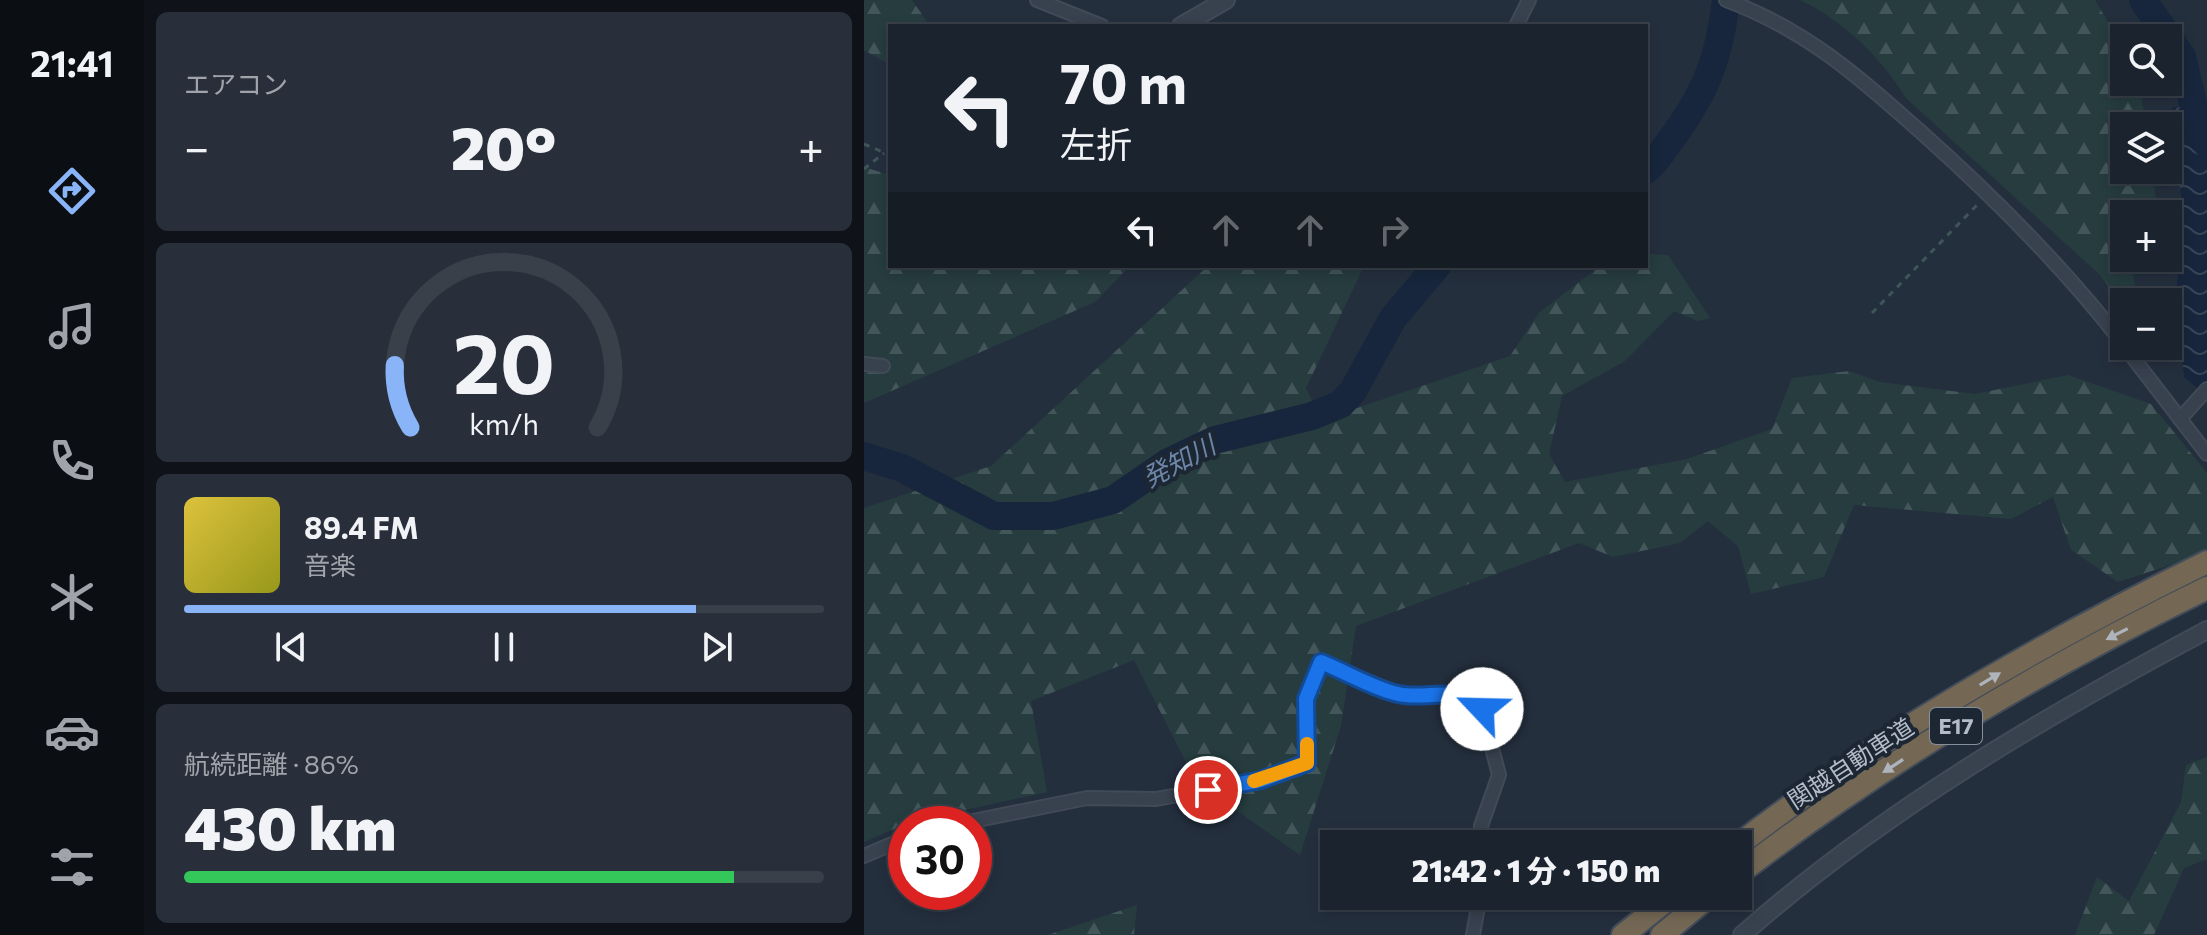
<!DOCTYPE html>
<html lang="ja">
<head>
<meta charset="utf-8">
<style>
  :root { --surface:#1b232e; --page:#282f3a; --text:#f1f3f6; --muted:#a0a4aa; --line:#39404a; --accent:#8ab4f8 }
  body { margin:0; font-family:Commissioner,"Noto Sans JP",sans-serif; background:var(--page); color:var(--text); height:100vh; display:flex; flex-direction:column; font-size:30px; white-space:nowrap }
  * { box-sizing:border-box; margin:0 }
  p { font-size:26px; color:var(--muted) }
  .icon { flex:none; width:44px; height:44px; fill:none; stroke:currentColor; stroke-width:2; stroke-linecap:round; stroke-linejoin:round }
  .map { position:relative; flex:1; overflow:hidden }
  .details { display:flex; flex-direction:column; gap:12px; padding:12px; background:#0f1319; width:720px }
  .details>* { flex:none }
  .hud { position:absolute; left:24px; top:24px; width:760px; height:244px; border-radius:0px; box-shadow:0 4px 12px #0003,0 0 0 2px var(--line); background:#1b232e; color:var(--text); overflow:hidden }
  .controls { position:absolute; left:1246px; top:24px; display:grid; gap:16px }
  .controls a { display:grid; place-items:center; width:72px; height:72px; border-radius:0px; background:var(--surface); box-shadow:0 4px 12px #0003,0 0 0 2px var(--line); font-size:40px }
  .speed { position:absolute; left:24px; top:806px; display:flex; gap:16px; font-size:40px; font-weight:700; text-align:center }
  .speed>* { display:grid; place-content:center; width:104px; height:104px; border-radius:50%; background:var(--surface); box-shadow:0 4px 12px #0003,0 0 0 2px var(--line); line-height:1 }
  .speed .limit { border:12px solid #d22; background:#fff; color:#111 }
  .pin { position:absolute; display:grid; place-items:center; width:68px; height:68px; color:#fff; margin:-34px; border:4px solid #fff; border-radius:50%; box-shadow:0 2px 8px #0007 }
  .me { position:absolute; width:88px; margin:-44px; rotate:294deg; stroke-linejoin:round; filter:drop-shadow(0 0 6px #0008) }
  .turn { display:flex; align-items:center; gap:28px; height:168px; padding:0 40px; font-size:36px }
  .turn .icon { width:104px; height:104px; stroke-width:2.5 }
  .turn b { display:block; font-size:56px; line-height:68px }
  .lanes { display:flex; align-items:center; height:76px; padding:0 40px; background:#0003; justify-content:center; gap:40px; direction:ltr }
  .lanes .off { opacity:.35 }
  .big { font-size:60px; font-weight:800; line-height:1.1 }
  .details .widget { flex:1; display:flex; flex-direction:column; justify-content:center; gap:12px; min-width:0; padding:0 28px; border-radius:12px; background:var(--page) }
  .details .dial { align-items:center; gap:0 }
  .dial svg { height:208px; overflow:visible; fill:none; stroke:var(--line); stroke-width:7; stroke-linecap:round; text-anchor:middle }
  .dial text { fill:var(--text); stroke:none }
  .song { display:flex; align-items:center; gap:24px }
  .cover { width:96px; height:96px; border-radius:12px; background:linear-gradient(135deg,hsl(50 70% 55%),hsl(60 70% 35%)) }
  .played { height:8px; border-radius:4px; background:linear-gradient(90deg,var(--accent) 80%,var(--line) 80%) }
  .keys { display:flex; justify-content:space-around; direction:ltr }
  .heat { display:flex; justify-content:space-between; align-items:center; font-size:44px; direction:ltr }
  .charge { height:12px; border-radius:6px; background:linear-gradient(90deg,#34c759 86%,var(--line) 0) }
  .trip { position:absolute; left:456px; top:830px; width:432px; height:80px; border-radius:0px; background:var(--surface); box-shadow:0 4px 12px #0003,0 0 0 2px var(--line); font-weight:800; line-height:80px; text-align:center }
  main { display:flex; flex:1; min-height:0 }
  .dock { display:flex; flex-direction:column; width:144px; justify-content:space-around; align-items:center; background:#0b0e12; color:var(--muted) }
  .dock .icon { width:56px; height:56px }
  .dock .current { color:var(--accent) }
  .dock b { font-size:36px; color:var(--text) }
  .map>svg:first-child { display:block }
  .forest { fill:url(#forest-firs) }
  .water { fill:url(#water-waves) }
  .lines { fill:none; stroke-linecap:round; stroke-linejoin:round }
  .river { stroke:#17263c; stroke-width:28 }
  .minor-casing { stroke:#414a57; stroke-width:16 }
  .tertiary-casing { stroke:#414a57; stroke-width:20 }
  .motorway-casing { stroke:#434c59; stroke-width:26 }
  .path { stroke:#3f5557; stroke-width:3; stroke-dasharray:6 6; stroke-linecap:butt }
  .minor { stroke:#38414e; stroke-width:12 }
  .tertiary { stroke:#38414e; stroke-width:16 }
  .motorway { stroke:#746855; stroke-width:22 }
  .oneway { fill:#aeb4bd }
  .route-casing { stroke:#114b97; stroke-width:20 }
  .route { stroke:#1a73e8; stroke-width:14 }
  .slow { stroke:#f59e0b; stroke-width:14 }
  .labels { text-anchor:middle; stroke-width:8; stroke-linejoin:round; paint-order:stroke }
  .shield { fill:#1d2633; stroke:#878f9c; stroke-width:2 }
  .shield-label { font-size:22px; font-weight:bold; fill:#b4bcc9 }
  .street-label { font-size:24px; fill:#b4bcc9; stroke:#1d2633 }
  .water-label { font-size:26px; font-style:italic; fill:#6d86a8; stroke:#1d2633 }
</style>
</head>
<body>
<main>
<nav class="dock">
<b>21:41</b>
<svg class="icon current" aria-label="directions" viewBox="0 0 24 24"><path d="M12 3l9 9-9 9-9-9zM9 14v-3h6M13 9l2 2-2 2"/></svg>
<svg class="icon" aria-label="music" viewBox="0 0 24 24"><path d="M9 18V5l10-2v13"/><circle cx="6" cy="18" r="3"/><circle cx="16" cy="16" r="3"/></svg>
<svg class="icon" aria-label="phone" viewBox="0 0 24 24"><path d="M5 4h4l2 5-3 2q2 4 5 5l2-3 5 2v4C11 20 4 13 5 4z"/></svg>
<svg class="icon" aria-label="climate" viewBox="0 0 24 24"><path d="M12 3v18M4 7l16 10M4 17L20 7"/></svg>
<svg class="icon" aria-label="car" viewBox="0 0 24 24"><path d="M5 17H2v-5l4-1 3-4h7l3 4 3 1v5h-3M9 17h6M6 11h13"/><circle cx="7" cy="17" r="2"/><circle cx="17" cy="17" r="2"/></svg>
<svg class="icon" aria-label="filters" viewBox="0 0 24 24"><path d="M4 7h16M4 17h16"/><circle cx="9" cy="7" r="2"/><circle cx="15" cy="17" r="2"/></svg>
</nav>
<section class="details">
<div class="widget"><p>エアコン</p>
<div class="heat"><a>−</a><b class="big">20°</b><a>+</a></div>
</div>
<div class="widget dial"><svg viewBox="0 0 100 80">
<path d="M14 69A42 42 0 1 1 86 69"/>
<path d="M14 69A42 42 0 0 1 8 45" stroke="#8ab4f8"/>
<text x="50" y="56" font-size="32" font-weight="700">20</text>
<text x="50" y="72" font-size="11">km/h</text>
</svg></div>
<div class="widget">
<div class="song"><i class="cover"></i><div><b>89.4 FM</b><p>音楽</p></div></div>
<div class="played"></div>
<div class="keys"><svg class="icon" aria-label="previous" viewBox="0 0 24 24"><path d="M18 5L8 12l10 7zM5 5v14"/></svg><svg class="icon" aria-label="pause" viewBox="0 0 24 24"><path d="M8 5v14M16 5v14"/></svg><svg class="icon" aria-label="next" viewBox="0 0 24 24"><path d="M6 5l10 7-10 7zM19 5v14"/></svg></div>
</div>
<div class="widget"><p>航続距離 · 86%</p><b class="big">430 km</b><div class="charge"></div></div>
</section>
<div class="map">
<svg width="1343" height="935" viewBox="0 0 1343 935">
  <defs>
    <pattern id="forest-firs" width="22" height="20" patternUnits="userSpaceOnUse" patternTransform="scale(2)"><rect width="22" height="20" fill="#263c3f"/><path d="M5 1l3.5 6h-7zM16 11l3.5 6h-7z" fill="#435659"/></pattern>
    <pattern id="water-waves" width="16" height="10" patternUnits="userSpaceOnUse" patternTransform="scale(2)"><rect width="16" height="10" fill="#17263c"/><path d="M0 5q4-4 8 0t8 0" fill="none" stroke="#364457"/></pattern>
  </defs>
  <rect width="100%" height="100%" fill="#242f3e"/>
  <!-- forest -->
  <g class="forest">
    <polygon points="0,0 48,0 66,26 26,26 26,65 0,50"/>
    <path d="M936,0h295l29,49v33h14l9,44h-23v44h29l4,44h-33v44h6l8,44h-14v5l-25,-33 -193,-176c-24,-40 -63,-78 -106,-98z"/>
    <polygon points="0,167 26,175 26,266 266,266 231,302 0,403"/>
    <polygon points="782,254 804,255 846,318 834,321 810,311 761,361 698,396 685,454 701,482 823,459 908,429 928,378 985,371 1016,382 1111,394 1204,375 1287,404 1343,473 1343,553 1254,582 1207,550 1189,497 1147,519 990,505 960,577 887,594 874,546 844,521 816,543 749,557 715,543 492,626 477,726 436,855 332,782 270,660 167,701 183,792 46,822 0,842 0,508 127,466 344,266 500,266 442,388 458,420 646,356 675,313 736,266 782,266"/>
    <polygon points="1343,757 1343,859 1320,868 1290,935 1211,935 1233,877 1265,901 1317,802 1322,765"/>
    <polygon points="273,905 270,935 184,935"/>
  </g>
  <!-- water -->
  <polygon class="water" points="1343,100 1343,397 1320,377 1312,301 1318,204 1308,108"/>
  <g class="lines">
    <!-- river -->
    <g class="river">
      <polyline points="1279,0 1318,57 1335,128 1343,144"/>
      <path d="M782,170c10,-7 16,-19 24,-29 36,-49 49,-81 56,-141"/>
      <polyline points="0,456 38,468 130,516 189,516 249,500 303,463 351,440 448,416 477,404 489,391 529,318 573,266"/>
    </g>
    <defs>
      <g id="minor">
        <polyline points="173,0 238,26"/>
        <path d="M862,0c81,30 133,77 196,133 74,66 142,134 202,212"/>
        <polyline points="652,26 665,0"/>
        <polyline points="1260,346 1343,454"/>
        <polyline points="0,364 19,366"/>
        <polyline points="1316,419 1343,389"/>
        <polyline points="94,824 223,798 292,799 397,780 443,763 442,699 457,662 535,694 587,694 605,697 618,709 635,775 617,826 619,844"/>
        <polyline points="0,856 42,838"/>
        <polyline points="609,935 616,896"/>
      </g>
      <g id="tertiary">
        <polyline points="317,26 362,0"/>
        <path d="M878,935c139,-123 302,-218 465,-305"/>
      </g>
      <g id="motorway">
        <path d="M874,845c144,-111 306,-203 469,-283"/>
        <path d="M874,874c145,-111 305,-206 469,-286"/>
        <polyline points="759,935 808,896"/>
        <polyline points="798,935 845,896"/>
      </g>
    </defs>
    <!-- minor casing -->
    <use href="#minor" class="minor-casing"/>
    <!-- tertiary casing -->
    <use href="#tertiary" class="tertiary-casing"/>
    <!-- motorway casing -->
    <use href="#motorway" class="motorway-casing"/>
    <!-- path -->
    <g class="path">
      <polyline points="0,144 26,155"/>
      <polyline points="0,169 20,153"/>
      <polyline points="1008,313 1114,204"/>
    </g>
    <!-- minor -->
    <use href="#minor" class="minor"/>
    <!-- tertiary -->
    <use href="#tertiary" class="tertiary"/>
    <!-- motorway -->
    <use href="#motorway" class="motorway"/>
  </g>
  <!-- one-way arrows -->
  <defs><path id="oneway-solid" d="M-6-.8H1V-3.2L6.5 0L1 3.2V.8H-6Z" transform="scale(2)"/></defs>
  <g class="oneway">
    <use href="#oneway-solid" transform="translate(1253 634) rotate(153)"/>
    <use href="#oneway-solid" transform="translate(1126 679) rotate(-31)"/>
    <use href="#oneway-solid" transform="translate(1029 766) rotate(147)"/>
  </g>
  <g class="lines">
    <defs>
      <path id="route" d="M344,790l53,-10 46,-17 -1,-64 15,-37c25,10 51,26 77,32 32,7 55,-11 84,15"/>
    </defs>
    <!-- route casing -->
    <use href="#route" class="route-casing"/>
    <!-- route -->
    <use href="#route" class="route"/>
    <!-- slow -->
    <polyline class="slow" points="390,781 443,763 443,744"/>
  </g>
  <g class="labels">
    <!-- shield labels -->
    <rect class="shield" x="1066" y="708" width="52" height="36" rx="6"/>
    <g class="shield-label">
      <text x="1092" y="734">E17</text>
    </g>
    <!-- street labels -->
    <g class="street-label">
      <text transform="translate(987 764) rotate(-33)" y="8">関越自動車道</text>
    </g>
    <!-- water labels -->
    <g class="water-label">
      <text transform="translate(315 462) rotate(-28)" y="9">発知川</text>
    </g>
  </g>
</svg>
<div class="controls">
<a><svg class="icon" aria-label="search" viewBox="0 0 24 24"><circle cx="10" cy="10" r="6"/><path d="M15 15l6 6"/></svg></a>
<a><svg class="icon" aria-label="layers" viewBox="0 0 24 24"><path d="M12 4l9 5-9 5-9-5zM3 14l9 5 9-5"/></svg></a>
<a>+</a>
<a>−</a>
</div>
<div class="speed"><div class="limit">30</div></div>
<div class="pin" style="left:344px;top:790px;background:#d93025"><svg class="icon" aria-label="arrive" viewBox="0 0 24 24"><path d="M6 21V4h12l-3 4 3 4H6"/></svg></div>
<svg class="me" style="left:618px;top:709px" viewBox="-20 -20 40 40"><circle r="19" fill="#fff"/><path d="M0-13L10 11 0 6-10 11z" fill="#1a73e8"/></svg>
<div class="trip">21:42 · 1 分 · 150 m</div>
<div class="hud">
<div class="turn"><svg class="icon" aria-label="left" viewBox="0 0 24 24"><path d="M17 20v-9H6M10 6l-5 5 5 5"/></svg><div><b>70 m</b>左折</div></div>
<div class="lanes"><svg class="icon" aria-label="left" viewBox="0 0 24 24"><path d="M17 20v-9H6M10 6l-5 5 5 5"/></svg><svg class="icon off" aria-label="ahead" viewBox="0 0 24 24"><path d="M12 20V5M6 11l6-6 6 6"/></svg><svg class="icon off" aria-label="ahead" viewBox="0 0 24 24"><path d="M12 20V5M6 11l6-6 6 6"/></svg><svg class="icon off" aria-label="right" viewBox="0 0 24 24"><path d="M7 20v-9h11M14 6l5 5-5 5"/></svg></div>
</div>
</div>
</main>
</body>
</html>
